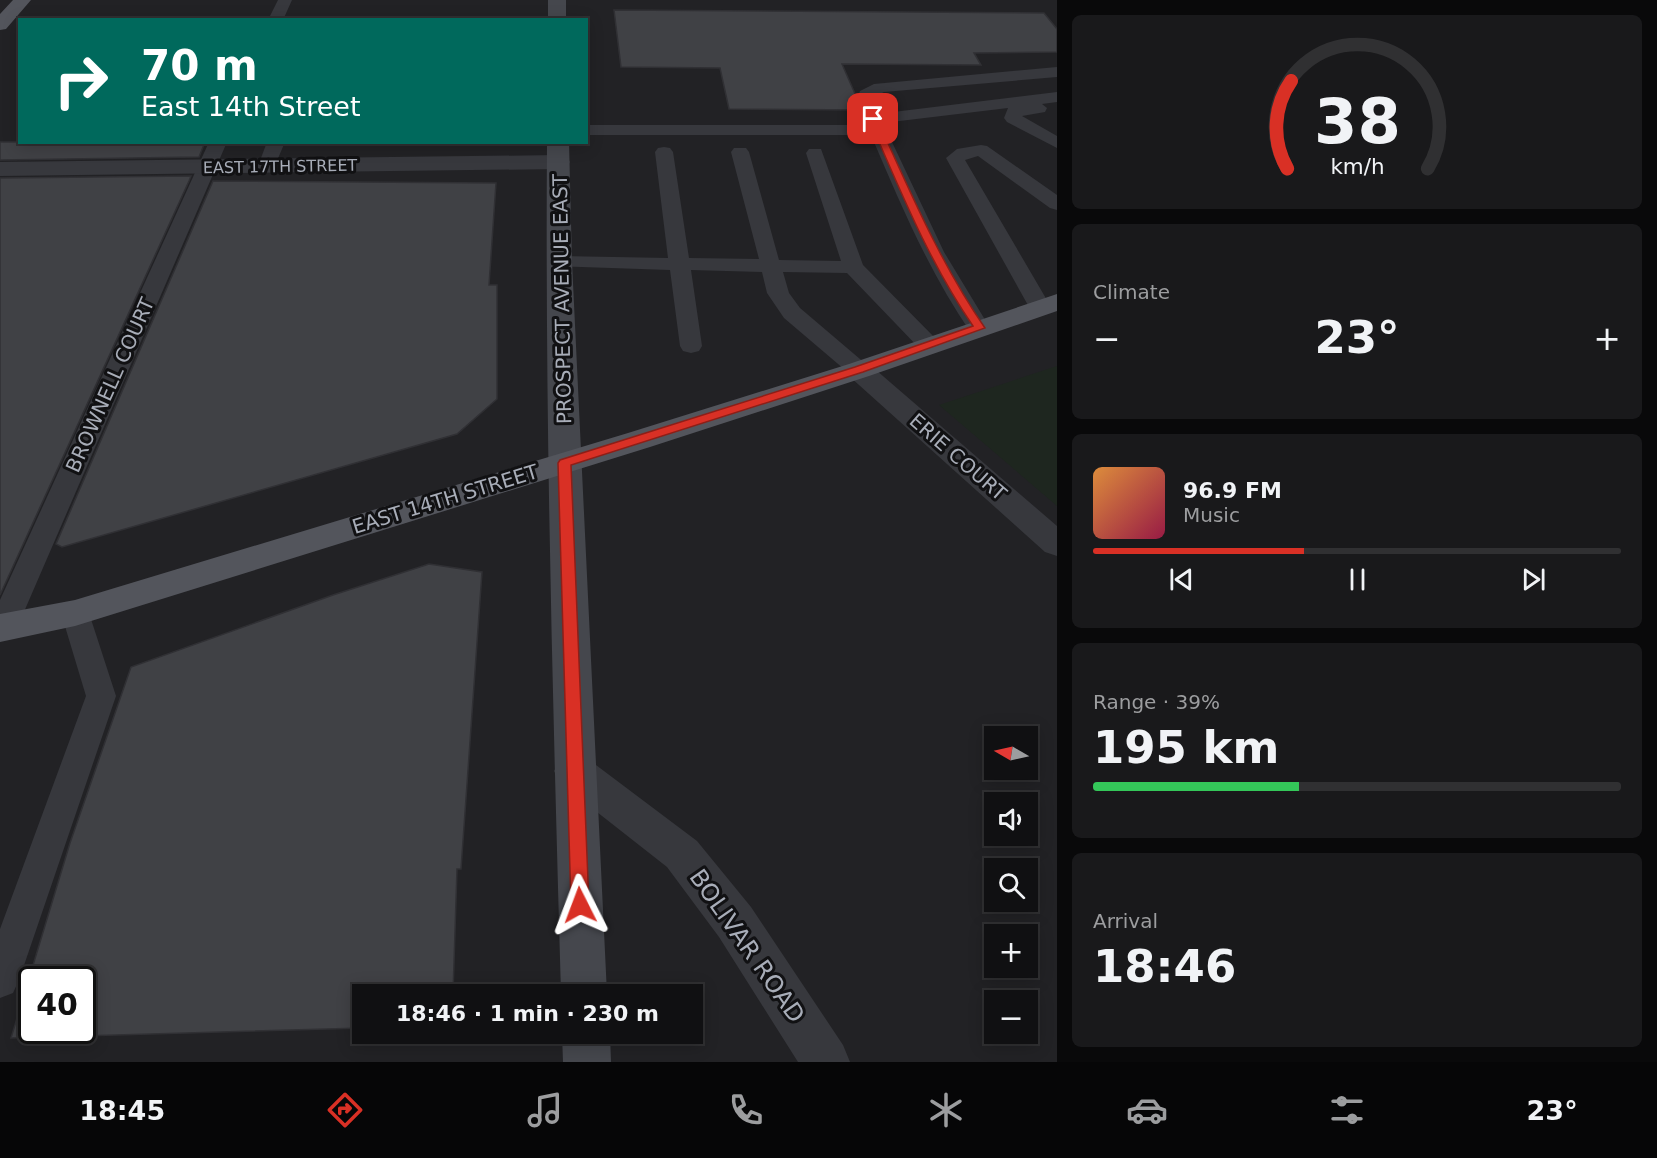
<!DOCTYPE html>
<html lang="en">
<head>
<meta charset="utf-8">
<style>
	:root { --surface:#101012; --page:#19191b; --text:#f1f3f6; --muted:#9c9d9f; --line:#303032; --accent:#d93025 }
	body { margin:0; font-family:"DejaVu Sans",sans-serif; background:var(--page); color:var(--text); height:100vh; display:flex; flex-direction:column; font-size:22px; white-space:nowrap }
	* { box-sizing:border-box; margin:0 }
	p { font-size:20px; color:var(--muted) }
	.icon { flex:none; width:33px; height:33px; fill:none; stroke:currentColor; stroke-width:2; stroke-linecap:round; stroke-linejoin:round }
	.map { position:relative; flex:1; overflow:hidden }
	.details { display:flex; flex-direction:column; gap:15px; padding:15px; background:#09090a; width:600px }
	.details>* { flex:none }
	.top-card { position:absolute; left:18px; top:18px; width:570px; height:126px; border-radius:0px; box-shadow:0 3px 15px #0003,0 0 0 2px var(--line); background:#00695c; color:#fff; overflow:hidden }
	.needle { width:39px; rotate:279deg }
	.tools { position:absolute; left:984px; top:726px; display:grid; gap:12px }
	.tools a { display:grid; place-items:center; width:54px; height:54px; border-radius:0px; background:var(--surface); box-shadow:0 3px 15px #0003,0 0 0 2px var(--line); font-size:30px }
	.speed { position:absolute; left:18px; top:966px; display:flex; gap:12px; font-size:30px; font-weight:700; text-align:center }
	.speed>* { display:grid; place-content:center; width:78px; height:78px; border-radius:50%; background:var(--surface); box-shadow:0 3px 15px #0003,0 0 0 2px var(--line); line-height:1 }
	.speed .limit { border:3px solid #111; border-radius:9px; background:#fff; color:#111 }
	.pin { position:absolute; display:grid; place-items:center; width:51px; height:51px; color:#fff; margin:-26px; border-radius:12px; box-shadow:0 3px 9px #0006 }
	.me { position:absolute; width:66px; margin:-33px; rotate:357deg; stroke-linejoin:round; filter:drop-shadow(0 0 4px #0008) }
	.turn { display:flex; align-items:center; gap:21px; height:126px; padding:0 24px; font-size:27px }
	.turn .icon { width:78px; height:78px; stroke-width:2.5 }
	.turn b { display:block; font-size:42px; line-height:51px }
	.big { font-size:45px; font-weight:600; line-height:1.1 }
	.details .widget { flex:1; display:flex; flex-direction:column; justify-content:center; gap:9px; min-width:0; padding:0 21px; border-radius:9px; background:var(--page) }
	.details .dial { align-items:center; gap:0 }
	.dial svg { height:156px; overflow:visible; fill:none; stroke:var(--line); stroke-width:7; stroke-linecap:round; text-anchor:middle }
	.dial text { fill:var(--text); stroke:none }
	.song { display:flex; align-items:center; gap:18px }
	.cover { width:72px; height:72px; border-radius:9px; background:linear-gradient(135deg,hsl(30 70% 55%),hsl(340 70% 35%)) }
	.played { height:6px; border-radius:3px; background:linear-gradient(90deg,var(--accent) 40%,var(--line) 40%) }
	.keys { display:flex; justify-content:space-around; direction:ltr }
	.heat { display:flex; justify-content:space-between; align-items:center; font-size:33px; direction:ltr }
	.charge { height:9px; border-radius:4px; background:linear-gradient(90deg,#34c759 39%,var(--line) 0) }
	.trip { position:absolute; left:352px; top:984px; width:351px; height:60px; border-radius:0px; background:var(--surface); box-shadow:0 3px 15px #0003,0 0 0 2px var(--line); font-weight:600; line-height:60px; text-align:center }
	.tab-bar { display:flex; height:96px; justify-content:space-around; align-items:center; background:#060607; color:var(--muted) }
	.tab-bar .icon { width:42px; height:42px }
	.tab-bar .selected { color:var(--accent) }
	.tab-bar b { font-size:27px; color:var(--text) }
	main { display:flex; flex:1; min-height:0 }
	.map>svg:first-child { display:block }
</style>
</head>
<body>
<main>
<div class="map">
<svg width="1057" height="1062" viewBox="0 0 1057 1062">
	<rect width="100%" height="100%" fill="#161618"/>
	<path fill="#222225" fill-rule="evenodd" d="M0,0H1057V1062H0ZM20,20H586V142H20ZM994,736H1028V770H994ZM994,802H1028V836H994ZM994,868H1028V902H994ZM994,934H1028V968H994ZM32,980H82V1030H32ZM363,994H693V1034H363ZM994,1000H1028V1034H994Z"/>
	<path fill="#1e261f" d="M1057,366V506L939,405Z"/>
	<path fill="#404145" stroke="#303034" stroke-width="1.5" fill-rule="evenodd" d="M614,10L1044,13L1057,29V52L974,53L981,65L842,64L856,96L855,100L862,110L729,109L720,68L621,67Z
		M0,142H205L199,157L0,160Z
		M191,176L189,181L0,595V178Z
		M213,181L496,183L489,285H497V399L457,434L62,547L56,544Z
		M429,564L482,572L461,869H457L453,994H363V1028L11,1038L70,843L131,667L333,595ZM32,980H82V1030H32Z"/>
	<g fill="none" stroke-linecap="round" stroke-linejoin="round">
		<path fill="#37383d" fill-rule="evenodd" d="M278,0H292L283,20H268Z
			M1057,67V77L884,92L874,97L885,113L1057,92V102L1042,104L1047,108L1045,112L1022,116L1057,136V148L1007,122L1004,118L1008,108L883,123L944,252L990,328L987,333L979,335L971,333C929,272 900,203 871,135H586V125H867L864,119L869,115L857,99L860,91L874,84Z
			M209,142H227L17,628L12,636L0,638V600Z
			M267,142H285L273,170H261L258,166Z
			M981,145L987,146L1057,195V210L1050,208L978,156L965,160L1051,307L1048,312L1040,313L1032,312L1029,307L946,158L957,149Z
			M664,147L670,148L673,152L689,258L759,259L731,152L734,148H746L749,152L779,260L841,261L806,153L809,149H821L863,265L937,340L940,345L937,350L929,352L921,350L847,273L783,272L789,293L800,308L867,365L871,370L867,375L859,377L851,375L784,318L767,293L762,272L691,270L702,346L699,351L691,353L683,351L680,346L670,270L552,266L549,262L552,258L559,256L668,258L655,152L658,148Z
			M75,602L85,605L89,613L116,696L19,980L13,993L0,998V929L86,696L61,613L65,605Z"/>
		<path fill="#37383d" fill-rule="evenodd" d="M559,155L567,157L570,162L567,167L559,169L0,176V162Z
			M859,362L869,364L1057,526V556L1045,552L849,376L845,370L849,364Z
			M574,754L588,759L697,841L751,907L843,1045L850,1062H798L719,937L667,867L560,783L554,771L560,759Z"/>
		<path fill="#45474d" fill-rule="evenodd" d="M548,0H566V20H548Z
			M547,142H569L572,262L607,994H561C553,710 545,426 547,142Z
			M562,1034H610L611,1062H563Z"/>
		<path fill="#53555c" fill-rule="evenodd" d="M13,0H31L6,29L0,30V14Z
			M1057,294V311L869,376L650,447L75,626L0,642V614L75,600L628,433L849,364Z"/>
	</g>
	<path fill="#d93025" stroke="#8d1f18" stroke-width="1.5" d="M873,116L877,119C910,191 940,263 985,328L863,372L571,465L589,905L587,911L580,914L574,911L571,905L558,463L560,460L855,367L973,326C929,262 900,190 869,119Z"/>
	<g text-anchor="middle" stroke-width="6" stroke-linejoin="round" paint-order="stroke">
		<g font-size="16" fill="#a8adb8" stroke="#111113">
			<text transform="translate(280 166) rotate(-1)" y="6">EAST 17TH STREET</text>
		</g>
		<g font-size="20" fill="#a8adb8" stroke="#111113">
			<text transform="translate(562 299) rotate(-91)" y="7">PROSPECT AVENUE EAST</text>
			<text transform="translate(110 385) rotate(-66)" y="7">BROWNELL COURT</text>
			<text transform="translate(958 457) rotate(41)" y="7">ERIE COURT</text>
			<text transform="translate(445 499) rotate(-17)" y="7">EAST 14TH STREET</text>
		</g>
		<g font-size="24" fill="#a8adb8" stroke="#111113">
			<text transform="translate(747 946) rotate(55)" y="8">BOLIVAR ROAD</text>
		</g>
	</g>
</svg>
<div class="tools">
<a><svg class="needle" viewBox="-14 -14 28 28"><path d="M0-13l5 13h-10z" fill="#e53935"/><path d="M0 13l5-13h-10z" fill="#9c9d9f"/></svg></a>
<a><svg class="icon" aria-label="sound" viewBox="0 0 24 24"><path d="M4 9h4l5-4v14l-5-4H4zM17 9q2 3 0 6"/></svg></a>
<a><svg class="icon" aria-label="search" viewBox="0 0 24 24"><circle cx="10" cy="10" r="6"/><path d="M15 15l6 6"/></svg></a>
<a>+</a>
<a>−</a>
</div>
<div class="speed"><div class="limit">40</div></div>
<div class="pin" style="left:873px;top:119px;background:#d93025"><svg class="icon" aria-label="arrive" viewBox="0 0 24 24"><path d="M6 21V4h12l-3 4 3 4H6"/></svg></div>
<svg class="me" style="left:580px;top:905px" viewBox="-20 -20 40 40"><path d="M0-17L14 15 0 8-14 15z" fill="#d93025" stroke="#fff" stroke-width="4"/></svg>
<div class="trip">18:46 · 1 min · 230 m</div>
<div class="top-card">
<div class="turn"><svg class="icon" aria-label="right" viewBox="0 0 24 24"><path d="M7 20v-9h11M14 6l5 5-5 5"/></svg><div><b>70 m</b>East 14th Street</div></div>
</div>
</div>
<section class="details">
<div class="widget dial"><svg viewBox="0 0 100 80">
<path d="M14 69A42 42 0 1 1 86 69"/>
<path d="M14 69A42 42 0 0 1 16 24" stroke="#d93025"/>
<text x="50" y="56" font-size="32" font-weight="700">38</text>
<text x="50" y="72" font-size="11">km/h</text>
</svg></div>
<div class="widget"><p>Climate</p>
<div class="heat"><a>−</a><b class="big">23°</b><a>+</a></div>
</div>
<div class="widget">
<div class="song"><i class="cover"></i><div><b>96.9 FM</b><p>Music</p></div></div>
<div class="played"></div>
<div class="keys"><svg class="icon" aria-label="previous" viewBox="0 0 24 24"><path d="M18 5L8 12l10 7zM5 5v14"/></svg><svg class="icon" aria-label="pause" viewBox="0 0 24 24"><path d="M8 5v14M16 5v14"/></svg><svg class="icon" aria-label="next" viewBox="0 0 24 24"><path d="M6 5l10 7-10 7zM19 5v14"/></svg></div>
</div>
<div class="widget"><p>Range · 39%</p><b class="big">195 km</b><div class="charge"></div></div>
<div class="widget"><p>Arrival</p><b class="big">18:46</b></div>
</section>
</main>
<nav class="tab-bar">
<b>18:45</b>
<svg class="icon selected" aria-label="directions" viewBox="0 0 24 24"><path d="M12 3l9 9-9 9-9-9zM9 14v-3h6M13 9l2 2-2 2"/></svg>
<svg class="icon" aria-label="music" viewBox="0 0 24 24"><path d="M9 18V5l10-2v13"/><circle cx="6" cy="18" r="3"/><circle cx="16" cy="16" r="3"/></svg>
<svg class="icon" aria-label="phone" viewBox="0 0 24 24"><path d="M5 4h4l2 5-3 2q2 4 5 5l2-3 5 2v4C11 20 4 13 5 4z"/></svg>
<svg class="icon" aria-label="climate" viewBox="0 0 24 24"><path d="M12 3v18M4 7l16 10M4 17L20 7"/></svg>
<svg class="icon" aria-label="car" viewBox="0 0 24 24"><path d="M5 17H2v-5l4-1 3-4h7l3 4 3 1v5h-3M9 17h6M6 11h13"/><circle cx="7" cy="17" r="2"/><circle cx="17" cy="17" r="2"/></svg>
<svg class="icon" aria-label="filters" viewBox="0 0 24 24"><path d="M4 7h16M4 17h16"/><circle cx="9" cy="7" r="2"/><circle cx="15" cy="17" r="2"/></svg>
<b>23°</b>
</nav>
</body>
</html>
